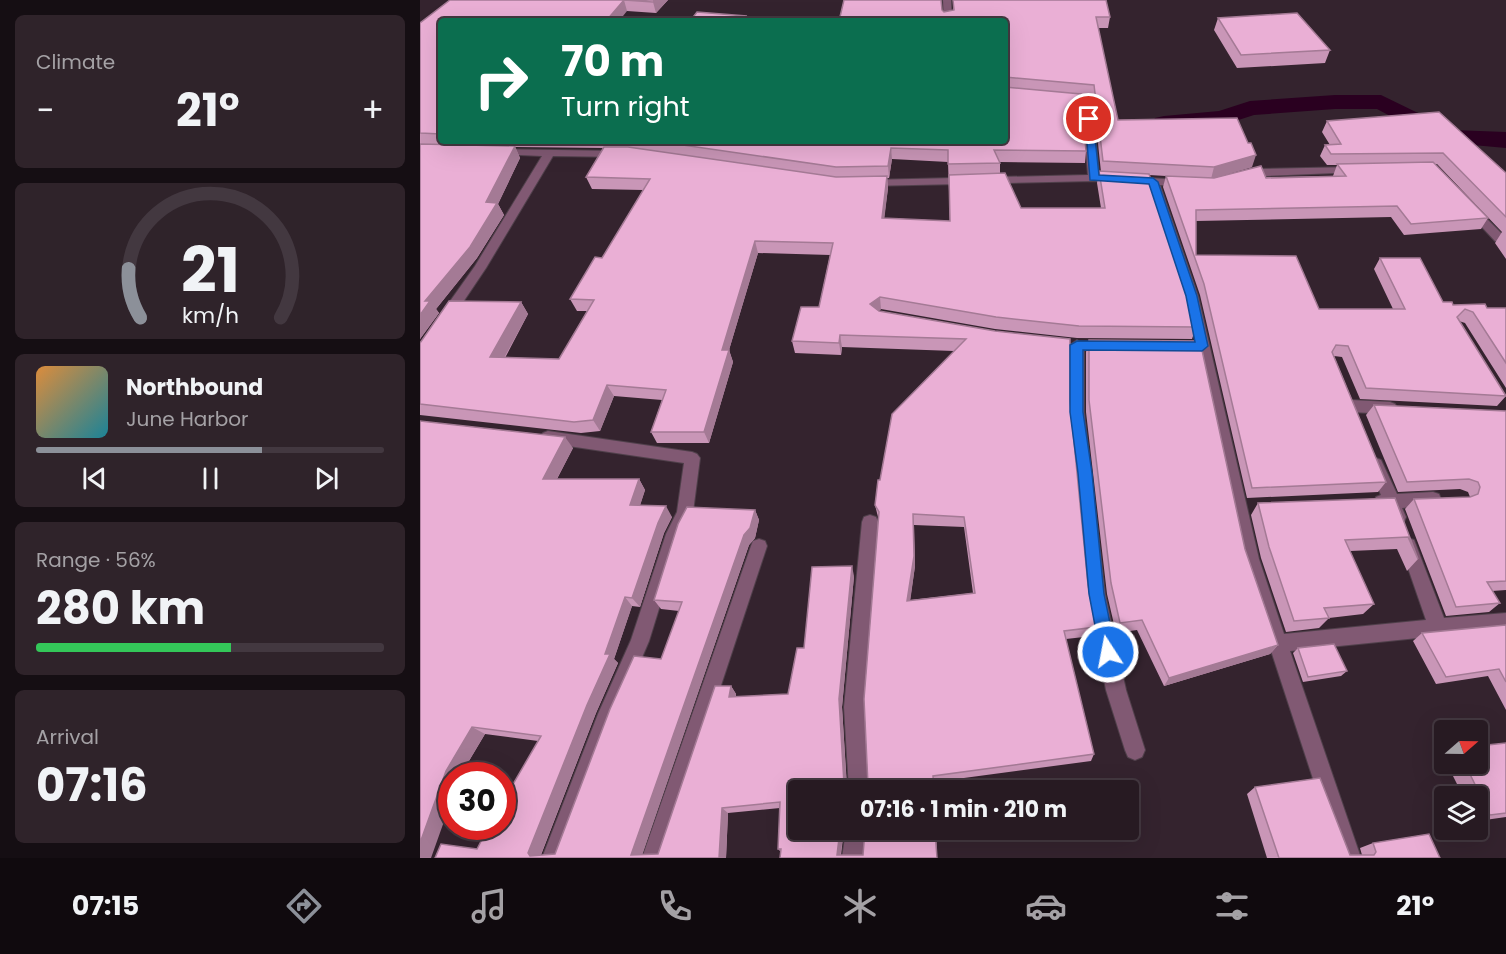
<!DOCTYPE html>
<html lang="en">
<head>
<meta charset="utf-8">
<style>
	:root { --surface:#271a22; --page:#2f232a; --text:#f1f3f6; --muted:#a4a1a5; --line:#433840; --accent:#8c9099 }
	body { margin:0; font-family:Poppins,sans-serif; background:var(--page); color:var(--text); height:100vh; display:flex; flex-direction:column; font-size:22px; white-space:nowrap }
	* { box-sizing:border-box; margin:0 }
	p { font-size:20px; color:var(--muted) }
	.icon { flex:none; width:33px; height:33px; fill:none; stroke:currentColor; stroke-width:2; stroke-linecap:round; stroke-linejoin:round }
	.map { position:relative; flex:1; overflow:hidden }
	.panel { display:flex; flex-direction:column; gap:15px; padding:15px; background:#150e13; width:420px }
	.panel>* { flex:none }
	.guide { position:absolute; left:18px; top:18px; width:570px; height:126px; border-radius:6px; box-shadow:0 6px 24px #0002,0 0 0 2px var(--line); background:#0b6e4f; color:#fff; overflow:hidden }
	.needle { width:39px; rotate:70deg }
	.tools { position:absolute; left:1014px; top:720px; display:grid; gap:12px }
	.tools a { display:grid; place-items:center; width:54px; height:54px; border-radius:6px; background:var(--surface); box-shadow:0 6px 24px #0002,0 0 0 2px var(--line); font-size:30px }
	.speed { position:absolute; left:18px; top:762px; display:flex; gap:12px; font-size:30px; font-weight:700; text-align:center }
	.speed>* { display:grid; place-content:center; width:78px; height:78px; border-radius:50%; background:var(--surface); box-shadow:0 6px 24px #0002,0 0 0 2px var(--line); line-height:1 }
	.speed .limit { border:9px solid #d22; background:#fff; color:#111 }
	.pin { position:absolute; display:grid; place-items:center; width:51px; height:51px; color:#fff; margin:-26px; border:3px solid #fff; border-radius:50%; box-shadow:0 2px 6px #0007 }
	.me { position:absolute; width:66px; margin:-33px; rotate:349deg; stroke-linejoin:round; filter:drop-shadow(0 0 4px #0008) }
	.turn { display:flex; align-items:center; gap:21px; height:126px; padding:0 24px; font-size:27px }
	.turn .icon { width:78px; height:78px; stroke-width:2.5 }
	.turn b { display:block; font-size:42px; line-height:51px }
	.big { font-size:45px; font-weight:700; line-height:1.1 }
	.panel .widget { flex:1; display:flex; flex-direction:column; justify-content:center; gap:9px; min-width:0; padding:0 21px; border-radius:9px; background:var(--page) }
	.panel .dial { align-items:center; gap:0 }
	.dial svg { height:156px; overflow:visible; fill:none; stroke:var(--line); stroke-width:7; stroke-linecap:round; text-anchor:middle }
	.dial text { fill:var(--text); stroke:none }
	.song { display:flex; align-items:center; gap:18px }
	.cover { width:72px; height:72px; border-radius:9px; background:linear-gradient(135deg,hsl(30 70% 55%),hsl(190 70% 35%)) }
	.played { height:6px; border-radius:3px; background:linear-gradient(90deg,var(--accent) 65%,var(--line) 65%) }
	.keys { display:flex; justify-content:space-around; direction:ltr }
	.heat { display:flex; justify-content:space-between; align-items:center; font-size:33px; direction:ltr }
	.charge { height:9px; border-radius:4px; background:linear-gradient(90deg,#34c759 56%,var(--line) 0) }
	.trip { position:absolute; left:368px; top:780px; width:351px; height:60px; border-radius:6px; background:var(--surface); box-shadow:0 6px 24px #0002,0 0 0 2px var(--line); font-weight:700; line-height:60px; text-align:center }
	.tab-bar { display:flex; height:96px; justify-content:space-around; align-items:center; background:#100a0e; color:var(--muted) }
	.tab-bar .icon { width:42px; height:42px }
	.tab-bar .selected { color:var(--accent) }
	.tab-bar b { font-size:27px; color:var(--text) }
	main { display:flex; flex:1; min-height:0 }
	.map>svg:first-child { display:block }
</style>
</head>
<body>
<main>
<section class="panel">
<div class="widget"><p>Climate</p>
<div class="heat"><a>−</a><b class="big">21°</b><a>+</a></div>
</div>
<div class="widget dial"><svg viewBox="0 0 100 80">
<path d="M14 69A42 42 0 1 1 86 69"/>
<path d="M14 69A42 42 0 0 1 8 44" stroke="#8c9099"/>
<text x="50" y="56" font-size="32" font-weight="700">21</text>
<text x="50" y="72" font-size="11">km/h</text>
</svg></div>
<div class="widget">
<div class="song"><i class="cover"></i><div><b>Northbound</b><p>June Harbor</p></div></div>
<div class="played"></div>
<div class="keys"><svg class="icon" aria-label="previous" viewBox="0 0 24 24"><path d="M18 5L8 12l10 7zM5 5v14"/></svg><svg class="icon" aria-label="pause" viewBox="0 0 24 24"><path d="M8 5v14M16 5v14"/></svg><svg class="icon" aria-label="next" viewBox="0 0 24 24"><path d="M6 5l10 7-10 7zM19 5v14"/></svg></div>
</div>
<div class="widget"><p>Range · 56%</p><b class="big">280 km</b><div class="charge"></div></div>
<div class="widget"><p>Arrival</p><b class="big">07:16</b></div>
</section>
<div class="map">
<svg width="1086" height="858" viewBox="0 0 1086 858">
	<rect width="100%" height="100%" fill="#34232e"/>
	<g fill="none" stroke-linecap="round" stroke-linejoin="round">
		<path fill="#2a0020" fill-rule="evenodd" d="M915,95H961L1033,130L1086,132V148L1019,142L957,109H915L834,115L803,125L744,130L735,128L732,123L735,118L744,116L799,111L830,101Z"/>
		<defs>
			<path id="minor" d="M523,0H531L532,21H524Z
				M642,95L667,97L672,100L679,175L763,180L769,183L763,186L740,185L778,296L839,559L864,634L1006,620L980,545L982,540L988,538L994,540L996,545L1024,618L1086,613V629L870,651L941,858H919L821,559L766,296L728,184L674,181L448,186L442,183L448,180L668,175L662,103L639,100V96Z
				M78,149L201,151L206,154L201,157L133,156L66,268L31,320H21L19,317L21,314L55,266L122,156L74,154V150Z
				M935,167L941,170L939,172L824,177L818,174L833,169Z
				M1050,204L1054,206L1083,235V241H1075L1046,210L1044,208Z
				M657,340L664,345V412L685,594L706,690L725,750L722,757L715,760L708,757L705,750L686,690L667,594L650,412V345Z
				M931,400L970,402L975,404L977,408L975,412L970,414L931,412L926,410L924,406L926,402Z
				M128,431L272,452L277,454L280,458L273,512L262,534L229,641L197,716L144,858H122L178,714L211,640L246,534L257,512L264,463L128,443L123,441L120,437L123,433Z
				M956,458L961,460L977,494L1013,492L1019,494L1021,499L1019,504L982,508L986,517L984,522L978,524L972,522L966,509L956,507L954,502L956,497L961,495L948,464L951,460Z
				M450,515L456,517L458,522L444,707L449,790H429L424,707L442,522L444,517Z
				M339,539L345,541L347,546L244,858H222L331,546L333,541Z
				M426,830H447L444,858H422Z"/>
		</defs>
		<use href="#minor" stroke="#50404b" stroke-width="2"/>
		<use href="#minor" fill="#815973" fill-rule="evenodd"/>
	</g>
	<path fill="#c996b7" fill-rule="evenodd" d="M30,0H248L236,13L207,11L21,21V141H585L419,21L522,10L524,12L533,10V0H686L690,17L688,28H678L698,120L832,167L793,178L913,176L917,165H907L900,156L905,145H910L902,132L907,121L1019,112L1086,173V259L1075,243L1082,232L1017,164H1015L1068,218L1061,229L984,235L971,217L776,221V255L899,309H973L954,269L960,258L1023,302L1033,305L1067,308H1086V388L1045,323L1039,321L1086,396L1077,406L940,399L922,357L914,356L966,482L958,492L827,498L780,295L743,187L746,176L729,175L776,327L772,339L657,338L575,329L461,309L459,311L575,331L650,401L668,585L676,627L673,636L646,639L674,754L671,761L514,782V790H378L424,830L421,855H443L516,830L517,858H360L361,852L358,849L360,808L308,813L306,858H15L57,849L118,741L65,734L40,776L0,421L153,448L137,479H219L225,490L220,505L252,517L244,533L220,607L212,606L194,659L198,663L176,713L121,855L135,854L241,659L259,611L241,609L234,600L335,510L339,520L335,538L329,545L222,855L238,854L311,686L316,694V697L368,694L384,648L434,576L422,707L427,786L448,785L458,517L455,505L460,480L534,351L422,347L421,355L375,353L372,341L399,307L410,255L338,253L309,350L313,362L289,443H237L231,432L242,400L194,396L180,431L161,433L0,415V343L101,302L108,314L85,358L139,359L167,311H157L150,299L182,258L223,190L172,189L166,177L183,148L95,147L100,158L78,204L84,215L57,258L16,309L19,313L0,339V23ZM662,95L673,96L681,172L679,171L677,183L681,208H601L580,174V162L665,163L666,151ZM472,159L528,162L530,221L464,218L468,188L467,178H469ZM494,525L544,527L553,593L490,600L495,566Z
		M798,18L910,50L905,63L817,68L794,30Z
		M669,340L825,549L858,645L850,654L744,686L717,630L696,633L687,594L666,412V352Z
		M954,405L1086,411V590L1072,591L1080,603L1069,612L1026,616L985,509L994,499L1050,497L1048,492L1040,489L978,492L946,415Z
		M975,498L998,559L987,571L977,549L930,551L954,604L943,614L909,618L899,628L866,632L841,558L831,515L838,503Z
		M1086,625V710L1068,676L1016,684L993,641L1002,633Z
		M878,648L927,671L921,676L883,682L873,653Z
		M1086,743V817L1058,821V796H1043L1027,764H1058Z
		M835,787L930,855H942L940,848L953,843L1020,858H847L827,794Z"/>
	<path fill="#a47a95" d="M204,0L207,11L199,21H186Z
		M235,0H248L236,13L233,2Z
		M95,146L100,158L78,204L84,215L57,258L16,309L19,313L0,339V315L5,301L66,202Z
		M471,148L472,159L469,178L468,166Z
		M836,155L832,167L791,179L794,167Z
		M467,176L468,188L463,230L462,218Z
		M335,241L338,253L309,350L313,362L289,443L284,432L302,350Z
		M460,297L461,309L452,316L450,304Z
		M101,302L108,314L78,369L70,357Z
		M420,335L422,347L421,355L419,343Z
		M187,385L194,396L180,431L173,420Z
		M145,437L153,448L131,490L123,479Z
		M219,479L225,490L217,515L210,505Z
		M246,506L252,517L244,533L220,607L212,598L238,523Z
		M335,510L339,520L335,538L329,545L221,858L211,855L324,535Z
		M493,514L495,566L489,610L487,601Z
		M432,566L434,576L422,707L427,790L424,784L419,699Z
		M205,597L212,606L194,659L198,663L176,713L120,857L110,856L108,853L185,654Z
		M858,645L850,654L744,686L749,678Z
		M311,686L316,694L314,705L309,697Z
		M52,727L65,734L40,776H32V799L11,858H0V843L26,771Z
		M302,808L308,813L306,858H299Z
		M420,830H424L420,858L417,855Z"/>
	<path fill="#eaafd5" stroke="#a47a95" stroke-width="1.5" fill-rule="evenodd" d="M30,0H235L233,2L204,0L186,21H21V134L0,133V23Z
		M424,0H521L522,10L524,12L534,10L533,0H686L690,17H676L698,120L817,118L828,143H831L836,155L794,167L683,161L674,85L585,77V21H419Z
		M277,12L326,16L323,21H270Z
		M877,13L910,50L821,55L798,18Z
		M585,86V87L661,94L666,151L574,150L580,163L528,164V150L471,148L468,166L416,167L235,141H585Z
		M1019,112L1086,173V217L1023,153L911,154L905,145L921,144L907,121Z
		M0,144L95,146L66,202L77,203L50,247L5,301H10L0,315Z
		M184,147H208L416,177L467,176L462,218L530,221L529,175L585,173L601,208H685L679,171L729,174L767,285L776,327L659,326L576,317L460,297L450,304L459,311L575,331L650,339V401L668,585L676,627L644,631L674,754L513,776L514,790H378V830H420L417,855H443L445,830H515L517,858H360L361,849H358L360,802L302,808L299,858H15L21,844L57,849L69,826H82V803L121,736L52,727L26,771L0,843V421L145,437L123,479H219L210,505L246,506L238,523L212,598L205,597L185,654H190L167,705L108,853L110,856L135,854L190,709L214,656L241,659L262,602L234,600L258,524L267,507L335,510L330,528L324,535L211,855L238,854L295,686H311L309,697L368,694L377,648H384L392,567L432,566L419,699L424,784L426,786L448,785L444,699L459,512L455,505L458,480H460L472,414L546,339L420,335L419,343L372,341L381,307H399L413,243L335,241L302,350H309L284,432H231L246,390L187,385L173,420L154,422L0,404V343L29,301L101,302L70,357L139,359L174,300L150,299L175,257L182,258L230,179L166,177ZM493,514L544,517L555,593L487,601L494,556Z
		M1013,162L1068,218L991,224L977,206L776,210V255L876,256L899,309H985L960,258H1000L1023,302H1032L1033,305L1065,304L1067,308H1086V363L1053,312L1045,309L1037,317L1086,396L946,388L928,346L916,345L912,352L966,482L832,488L784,284L746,176L794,178L841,166L846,178L926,176L917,164Z
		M669,340L780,341L825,549L858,645L749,678L722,620L700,623L691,583L669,400Z
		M954,405L1086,411V581L1067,582L1080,603L1036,607L994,499L1050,497L1058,494L1060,487L1058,482L1049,479L987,482Z
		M975,498L998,559L988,537L925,540L954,604L904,608L909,618L874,621L849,547L838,503Z
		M1086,625V682L1079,669L1026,677L1002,633Z
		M914,644L927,671L888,677L878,648Z
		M1086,743V813L1070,815L1045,764H1058V746Z
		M900,778L930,855H954L956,852L953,843L1009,834L1020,858H859L835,787Z"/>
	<path fill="#1a73e8" stroke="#114b97" stroke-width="1.5" d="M665,117L673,119L679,175L733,178L738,182L777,296L788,346L782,351L663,350V412L672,473L684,594L696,652L694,657L688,660L682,657L680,652L669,594L658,473L650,412V345L657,341L775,342L766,296L729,184L670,180Z"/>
</svg>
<div class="tools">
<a><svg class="needle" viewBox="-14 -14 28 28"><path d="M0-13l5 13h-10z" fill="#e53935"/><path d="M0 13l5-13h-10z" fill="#a4a1a5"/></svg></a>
<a><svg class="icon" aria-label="layers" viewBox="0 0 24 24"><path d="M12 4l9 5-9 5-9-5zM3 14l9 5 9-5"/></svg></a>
</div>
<div class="speed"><div class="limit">30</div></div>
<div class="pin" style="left:669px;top:119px;background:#d93025"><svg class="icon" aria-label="arrive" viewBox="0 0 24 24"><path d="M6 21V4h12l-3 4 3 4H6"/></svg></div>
<svg class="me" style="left:688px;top:652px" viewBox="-20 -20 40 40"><circle r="17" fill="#1a73e8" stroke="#fff" stroke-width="3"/><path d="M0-11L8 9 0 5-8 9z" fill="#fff"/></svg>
<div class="trip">07:16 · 1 min · 210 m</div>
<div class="guide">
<div class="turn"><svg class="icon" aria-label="right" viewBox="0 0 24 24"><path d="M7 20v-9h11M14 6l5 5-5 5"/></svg><div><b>70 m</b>Turn right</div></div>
</div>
</div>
</main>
<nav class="tab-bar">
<b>07:15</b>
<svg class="icon selected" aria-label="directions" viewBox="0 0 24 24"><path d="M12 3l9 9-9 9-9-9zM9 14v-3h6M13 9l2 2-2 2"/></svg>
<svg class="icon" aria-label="music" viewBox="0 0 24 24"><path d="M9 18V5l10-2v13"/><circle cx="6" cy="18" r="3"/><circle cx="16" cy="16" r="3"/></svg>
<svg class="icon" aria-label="phone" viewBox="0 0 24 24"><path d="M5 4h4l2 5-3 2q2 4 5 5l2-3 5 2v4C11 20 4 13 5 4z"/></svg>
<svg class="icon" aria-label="climate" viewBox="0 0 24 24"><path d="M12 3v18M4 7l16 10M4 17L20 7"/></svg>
<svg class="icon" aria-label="car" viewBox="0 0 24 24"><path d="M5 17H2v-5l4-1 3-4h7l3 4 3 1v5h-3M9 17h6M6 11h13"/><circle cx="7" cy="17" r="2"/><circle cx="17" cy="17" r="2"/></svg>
<svg class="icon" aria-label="filters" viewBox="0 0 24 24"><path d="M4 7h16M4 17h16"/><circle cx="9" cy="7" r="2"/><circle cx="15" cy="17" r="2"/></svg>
<b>21°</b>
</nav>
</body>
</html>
